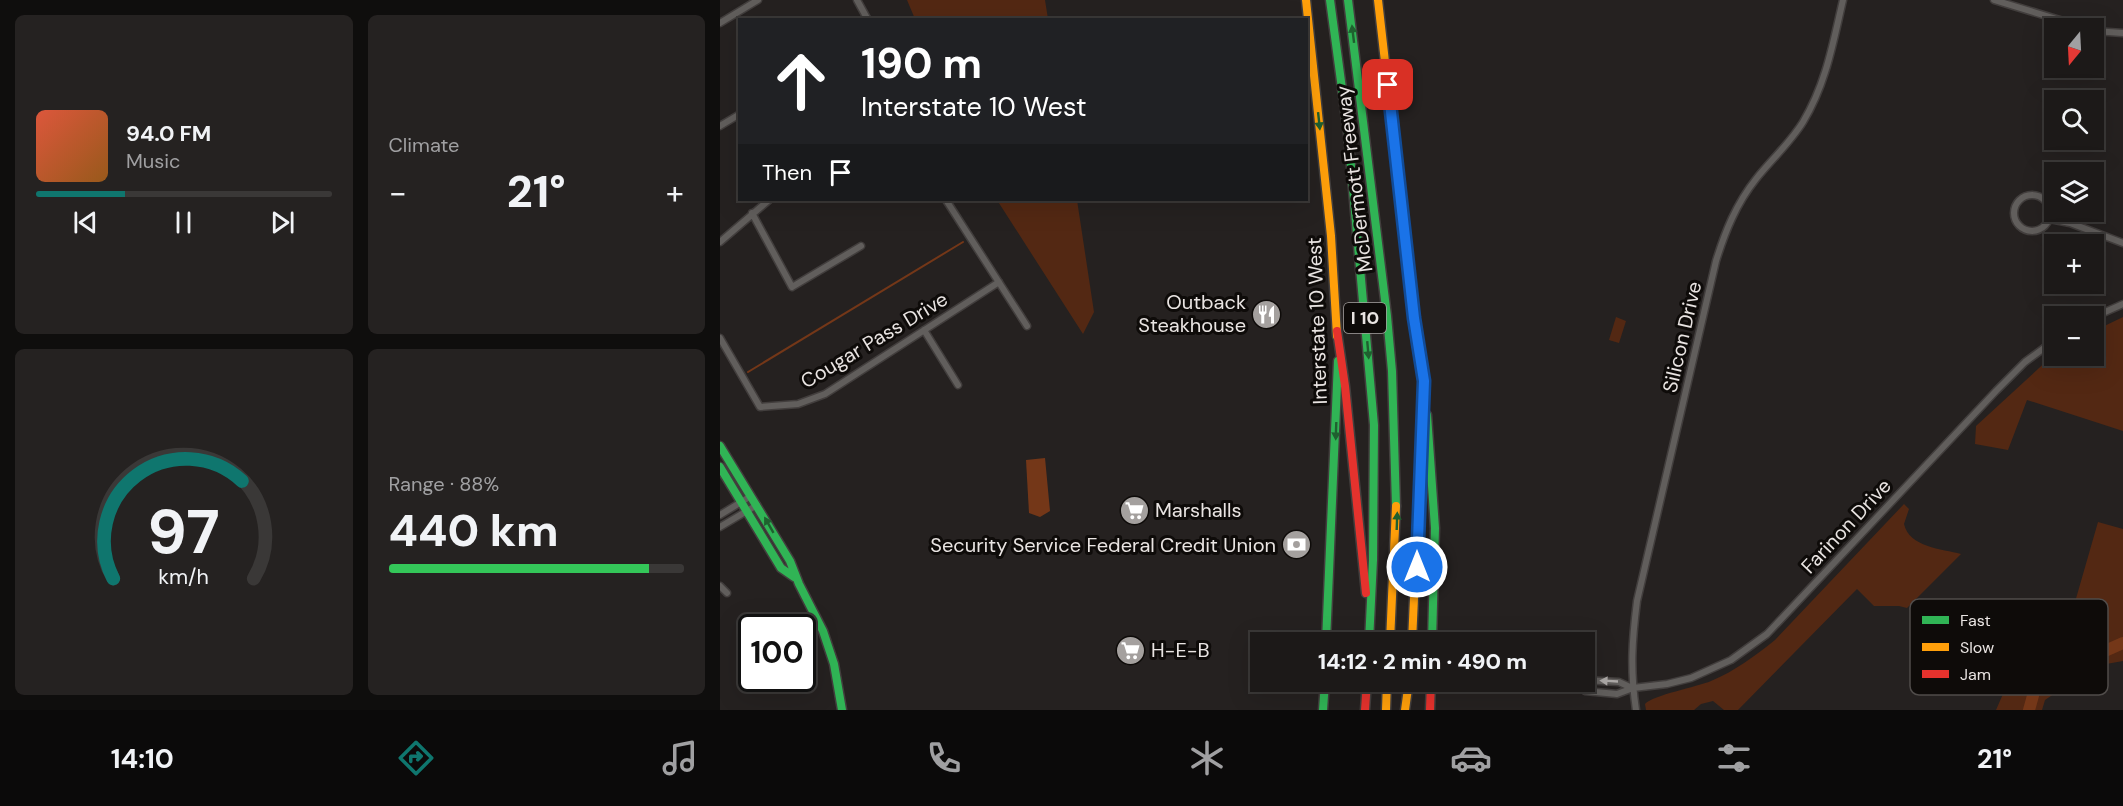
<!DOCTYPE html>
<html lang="en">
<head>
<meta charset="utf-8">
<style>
	:root { --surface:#1c1918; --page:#252221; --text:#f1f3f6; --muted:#a0a0a2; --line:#3a3837; --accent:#0f766e }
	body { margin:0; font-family:"DM Sans",sans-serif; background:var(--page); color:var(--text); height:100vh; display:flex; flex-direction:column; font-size:22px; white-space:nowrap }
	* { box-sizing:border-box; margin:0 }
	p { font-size:20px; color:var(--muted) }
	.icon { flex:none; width:33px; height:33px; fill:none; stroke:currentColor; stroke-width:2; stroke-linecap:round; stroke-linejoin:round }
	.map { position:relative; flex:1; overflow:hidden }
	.drawer { display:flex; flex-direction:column; gap:15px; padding:15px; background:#0f0e0d; width:720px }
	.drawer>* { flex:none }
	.banner { position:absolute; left:18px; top:18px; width:570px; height:183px; border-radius:0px; box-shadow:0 6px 24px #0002,0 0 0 2px var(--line); background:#202124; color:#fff; overflow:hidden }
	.needle { width:39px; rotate:198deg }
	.tools { position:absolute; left:1324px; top:18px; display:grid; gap:12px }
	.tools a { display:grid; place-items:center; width:60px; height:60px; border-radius:0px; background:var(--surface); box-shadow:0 6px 24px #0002,0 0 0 2px var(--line); font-size:30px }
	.speed { position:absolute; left:18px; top:614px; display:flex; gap:12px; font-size:30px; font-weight:700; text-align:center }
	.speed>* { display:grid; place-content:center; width:78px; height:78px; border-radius:50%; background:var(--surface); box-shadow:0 6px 24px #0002,0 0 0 2px var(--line); line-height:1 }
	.speed .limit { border:3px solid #111; border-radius:9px; background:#fff; color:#111 }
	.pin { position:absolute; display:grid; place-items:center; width:51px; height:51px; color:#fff; margin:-26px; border-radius:12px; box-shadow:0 3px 9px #0006 }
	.me { position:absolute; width:66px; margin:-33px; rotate:0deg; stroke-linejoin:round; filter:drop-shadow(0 0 4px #0008) }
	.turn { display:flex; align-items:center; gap:21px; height:126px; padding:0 24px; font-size:27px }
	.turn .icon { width:78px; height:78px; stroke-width:2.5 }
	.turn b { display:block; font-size:42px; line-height:51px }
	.then { display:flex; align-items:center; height:57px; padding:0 24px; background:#0003; gap:12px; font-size:22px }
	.big { font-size:45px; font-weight:800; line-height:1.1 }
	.drawer .tile { flex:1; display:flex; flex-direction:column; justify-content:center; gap:9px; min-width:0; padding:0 21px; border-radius:9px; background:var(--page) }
	.drawer .dial { align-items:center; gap:0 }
	.dial svg { height:156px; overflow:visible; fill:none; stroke:var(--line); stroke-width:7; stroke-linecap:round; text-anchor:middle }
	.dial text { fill:var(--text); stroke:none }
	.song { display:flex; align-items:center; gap:18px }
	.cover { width:72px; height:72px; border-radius:9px; background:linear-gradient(135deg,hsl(10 70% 55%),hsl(30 70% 35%)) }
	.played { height:6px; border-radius:3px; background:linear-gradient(90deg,var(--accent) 30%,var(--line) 30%) }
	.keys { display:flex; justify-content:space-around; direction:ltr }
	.heat { display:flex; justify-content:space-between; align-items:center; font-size:33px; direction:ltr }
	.charge { height:9px; border-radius:4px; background:linear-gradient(90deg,#34c759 88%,var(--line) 0) }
	.drawer .tiles { flex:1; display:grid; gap:15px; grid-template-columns:repeat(2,1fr) }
	.trip { position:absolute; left:530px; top:632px; width:345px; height:60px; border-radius:0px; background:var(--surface); box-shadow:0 6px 24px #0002,0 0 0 2px var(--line); font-weight:800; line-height:60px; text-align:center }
	.tabs { display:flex; height:96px; justify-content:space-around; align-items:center; background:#0b0a0a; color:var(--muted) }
	.tabs .icon { width:42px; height:42px }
	.tabs .active { color:var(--accent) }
	.tabs b { font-size:27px; color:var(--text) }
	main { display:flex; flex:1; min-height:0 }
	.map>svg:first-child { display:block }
</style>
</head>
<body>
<main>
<section class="drawer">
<div class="tiles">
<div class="tile">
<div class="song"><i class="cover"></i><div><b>94.0 FM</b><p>Music</p></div></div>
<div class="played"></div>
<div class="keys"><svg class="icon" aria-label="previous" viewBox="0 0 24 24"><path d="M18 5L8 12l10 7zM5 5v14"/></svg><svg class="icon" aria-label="pause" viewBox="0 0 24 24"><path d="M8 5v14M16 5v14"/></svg><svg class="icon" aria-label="next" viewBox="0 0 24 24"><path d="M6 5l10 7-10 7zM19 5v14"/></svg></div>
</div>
<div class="tile"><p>Climate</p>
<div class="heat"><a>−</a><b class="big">21°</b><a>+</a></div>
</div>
<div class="tile dial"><svg viewBox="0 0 100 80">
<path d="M14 69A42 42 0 1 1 86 69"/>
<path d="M14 69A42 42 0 0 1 80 19" stroke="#0f766e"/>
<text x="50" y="56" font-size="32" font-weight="700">97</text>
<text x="50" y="72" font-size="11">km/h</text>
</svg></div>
<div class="tile"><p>Range · 88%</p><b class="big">440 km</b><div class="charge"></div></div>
</div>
</section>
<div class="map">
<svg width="1403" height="710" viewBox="0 0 1403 710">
	<rect width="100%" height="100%" fill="#252120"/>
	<path fill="#532813" d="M187,0H325L328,19H195Z
		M277,200H357L374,312L363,334Z
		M896,317L906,321L899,343L889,340Z
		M1403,317V431L1307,400L1288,450L1255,444L1256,426L1331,357L1335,354V356H1374V331Z
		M1184,504L1189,509L1184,524C1189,547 1222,549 1241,554L1187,608L1179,606H1154L1137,589L1018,710H1004L993,701L981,704L974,710H926L925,704C933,695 977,687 991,681C1015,671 1035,656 1055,640Z
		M1378,522L1403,529V661L1375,666L1325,700L1322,710H1276L1293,671L1353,609Z"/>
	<path fill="#743718" d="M325,458L330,511L320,517L309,513L306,460Z"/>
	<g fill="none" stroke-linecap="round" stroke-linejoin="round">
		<path stroke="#743718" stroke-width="2" d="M28,372L243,242"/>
		<path stroke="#743718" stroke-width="12" d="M1309,710L1314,692L1329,676L1403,643"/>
		<defs>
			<path id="street" d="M137,0L148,20
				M1274,0L1366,28
				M0,23L38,0
				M1374,31L1403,33
				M0,126L20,114
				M1294 213a18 18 0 1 1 36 0a18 18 0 1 1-36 0Z
				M226,200L307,326
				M32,213L72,287L141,246
				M1330,219L1350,223L1403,243
				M0,242L49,200
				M1374,317L1403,304
				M204,330L238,385
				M0,338L40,407L78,404L105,394L279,282
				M0,515L31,496
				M0,527L37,505
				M0,586L7,593
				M712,634L736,642
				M864,680L899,682L912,688
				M845,681L859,682
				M856,683L865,691L897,694L913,688L947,684L971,678L1011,660L1047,634L1276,391L1305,362L1335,340
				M916,710C910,669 912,641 917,601L996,261C1005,232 1016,204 1036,179C1051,160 1070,143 1083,122C1106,84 1113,43 1123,0"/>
			<path id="fast" d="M610,0L628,133L654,425L653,560L649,642
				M628,0L667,316L672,371L676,506
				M707,415L715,528L712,642
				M0,446L70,561L79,584L103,631L114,664L122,710
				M0,467L61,568L74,577
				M606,642L618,361
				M603,710L605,681"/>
			<path id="slow" d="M586,0L611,236L617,336
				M658,0L694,318L704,384
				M670,642L676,506
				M692,642L704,380
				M666,710L667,681
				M685,710L689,681"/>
			<path id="jam" d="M617,331L625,386L646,593
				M645,710L647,681
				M710,710L711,681"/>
		</defs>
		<use href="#street" stroke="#423e3d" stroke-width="9"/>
		<use href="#fast" stroke="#423e3d" stroke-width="11"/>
		<use href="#slow" stroke="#423e3d" stroke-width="11"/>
		<use href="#jam" stroke="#423e3d" stroke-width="11"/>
		<use href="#street" stroke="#615e5c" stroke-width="6"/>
		<use href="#fast" stroke="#30b455" stroke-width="8"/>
		<use href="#slow" stroke="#ff9f0a" stroke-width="8"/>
		<use href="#jam" stroke="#e5322d" stroke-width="8"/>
	</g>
	<defs><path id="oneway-solid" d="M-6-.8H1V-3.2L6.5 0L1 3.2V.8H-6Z" transform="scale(1.5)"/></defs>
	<g fill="#1f602f">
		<use href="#oneway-solid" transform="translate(633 34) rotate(-97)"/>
		<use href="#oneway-solid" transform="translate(599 121) rotate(84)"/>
		<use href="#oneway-solid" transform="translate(648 350) rotate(85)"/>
		<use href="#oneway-solid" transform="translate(616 431) rotate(92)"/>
		<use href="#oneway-solid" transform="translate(677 521) rotate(-88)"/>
		<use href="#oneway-solid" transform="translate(49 525) rotate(-120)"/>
	</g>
	<use fill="#aca8a6" href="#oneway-solid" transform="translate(889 681) rotate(-177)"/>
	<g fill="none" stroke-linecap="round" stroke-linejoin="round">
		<defs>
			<path id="route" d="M668,85L694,318L704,381L697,567"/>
		</defs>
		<use href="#route" stroke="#114b97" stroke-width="15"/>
		<use href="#route" stroke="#1a73e8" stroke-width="10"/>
	</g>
	<defs>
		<symbol id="restaurant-disc" viewBox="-11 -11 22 22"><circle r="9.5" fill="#a4a09e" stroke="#0e0b09"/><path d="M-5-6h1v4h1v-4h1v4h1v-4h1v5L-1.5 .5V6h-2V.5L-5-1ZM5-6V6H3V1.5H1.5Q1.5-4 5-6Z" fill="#fff"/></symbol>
		<symbol id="supermarket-disc" viewBox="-11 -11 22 22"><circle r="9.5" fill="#a4a09e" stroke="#0e0b09"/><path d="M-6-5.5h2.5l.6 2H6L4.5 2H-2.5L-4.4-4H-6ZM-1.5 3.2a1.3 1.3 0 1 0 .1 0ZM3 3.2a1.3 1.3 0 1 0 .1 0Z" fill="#fff"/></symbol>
		<symbol id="bank-disc" viewBox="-11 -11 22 22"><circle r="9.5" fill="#a4a09e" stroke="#0e0b09"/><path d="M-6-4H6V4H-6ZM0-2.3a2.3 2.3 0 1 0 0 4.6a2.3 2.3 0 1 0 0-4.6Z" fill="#fff"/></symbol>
	</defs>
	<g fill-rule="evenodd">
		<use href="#restaurant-disc" x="530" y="298" width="33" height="33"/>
		<use href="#supermarket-disc" x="398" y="494" width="33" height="33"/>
		<use href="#bank-disc" x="560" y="528" width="33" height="33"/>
		<use href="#supermarket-disc" x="394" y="634" width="33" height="33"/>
	</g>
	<g text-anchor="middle" stroke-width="6" stroke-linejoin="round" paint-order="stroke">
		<rect fill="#0e0b09" stroke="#a7a3a1" stroke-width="1.5" x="624" y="303" width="42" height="30" rx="4.5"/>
		<g font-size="18" font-weight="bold" fill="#e9e4e2">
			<text x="645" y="324">I 10</text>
		</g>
		<g font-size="20" fill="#e9e4e2" stroke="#0e0b09">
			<text transform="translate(634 179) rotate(-97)" y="7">McDermott Freeway</text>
			<text transform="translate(597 321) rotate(-92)" y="7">Interstate 10 West</text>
			<text transform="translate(962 337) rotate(-77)" y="7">Silicon Drive</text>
			<text transform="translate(154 340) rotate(-31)" y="7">Cougar Pass Drive</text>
			<text transform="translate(1126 526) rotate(-47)" y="7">Farinon Drive</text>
		</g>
		<g font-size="20" fill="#e9e4e2" stroke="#0e0b09" text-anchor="end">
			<text x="526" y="309">Outback<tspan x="526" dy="23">Steakhouse</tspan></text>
			<text x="435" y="517" text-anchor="start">Marshalls</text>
			<text x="556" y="552">Security Service Federal Credit Union</text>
			<text x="431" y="657" text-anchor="start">H-E-B</text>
		</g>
	</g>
	<rect x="1190" y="599" width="198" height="96" rx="9" fill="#0e0b09" stroke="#504c4a" stroke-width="1.5"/>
	<rect x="1202" y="616" width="27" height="8" fill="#30b455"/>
	<rect x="1202" y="643" width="27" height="8" fill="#ff9f0a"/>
	<rect x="1202" y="670" width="27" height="8" fill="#e5322d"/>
	<g font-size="16" fill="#e9e4e2">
		<text x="1240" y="626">Fast</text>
		<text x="1240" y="653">Slow</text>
		<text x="1240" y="680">Jam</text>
	</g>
</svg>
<div class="tools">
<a><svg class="needle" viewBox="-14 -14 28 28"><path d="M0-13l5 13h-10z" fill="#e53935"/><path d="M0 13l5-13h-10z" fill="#a0a0a2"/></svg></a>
<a><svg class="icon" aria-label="search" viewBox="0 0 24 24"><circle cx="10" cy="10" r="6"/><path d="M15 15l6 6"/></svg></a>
<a><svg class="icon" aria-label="layers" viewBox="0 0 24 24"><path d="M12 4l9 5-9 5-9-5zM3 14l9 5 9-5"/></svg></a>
<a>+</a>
<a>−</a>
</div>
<div class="speed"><div class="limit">100</div></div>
<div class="pin" style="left:668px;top:85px;background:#d93025"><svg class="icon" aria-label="arrive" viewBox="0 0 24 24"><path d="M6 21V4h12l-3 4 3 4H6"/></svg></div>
<svg class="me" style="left:697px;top:567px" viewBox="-20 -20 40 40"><circle r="17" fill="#1a73e8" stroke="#fff" stroke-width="3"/><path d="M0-11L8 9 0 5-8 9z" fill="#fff"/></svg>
<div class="trip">14:12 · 2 min · 490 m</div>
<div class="banner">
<div class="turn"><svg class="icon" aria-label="ahead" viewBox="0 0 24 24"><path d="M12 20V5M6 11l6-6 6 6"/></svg><div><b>190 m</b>Interstate 10 West</div></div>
<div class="then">Then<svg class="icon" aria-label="arrive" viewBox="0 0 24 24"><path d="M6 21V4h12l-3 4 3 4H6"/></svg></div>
</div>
</div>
</main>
<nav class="tabs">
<b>14:10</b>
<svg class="icon active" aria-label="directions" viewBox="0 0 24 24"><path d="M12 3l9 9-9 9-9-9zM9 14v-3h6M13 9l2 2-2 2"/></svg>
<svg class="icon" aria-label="music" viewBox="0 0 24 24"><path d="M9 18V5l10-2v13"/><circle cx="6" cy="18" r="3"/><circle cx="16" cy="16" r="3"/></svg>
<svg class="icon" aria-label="phone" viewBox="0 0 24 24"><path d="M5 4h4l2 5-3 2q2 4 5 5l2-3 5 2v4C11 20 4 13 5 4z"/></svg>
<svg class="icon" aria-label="climate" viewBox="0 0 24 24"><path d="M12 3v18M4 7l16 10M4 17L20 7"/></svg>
<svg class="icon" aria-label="car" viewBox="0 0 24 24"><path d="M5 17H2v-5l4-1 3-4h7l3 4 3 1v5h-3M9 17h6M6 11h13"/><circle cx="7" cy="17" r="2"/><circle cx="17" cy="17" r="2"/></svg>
<svg class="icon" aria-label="filters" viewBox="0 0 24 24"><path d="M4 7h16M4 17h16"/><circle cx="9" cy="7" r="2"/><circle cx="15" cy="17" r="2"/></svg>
<b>21°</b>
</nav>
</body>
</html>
